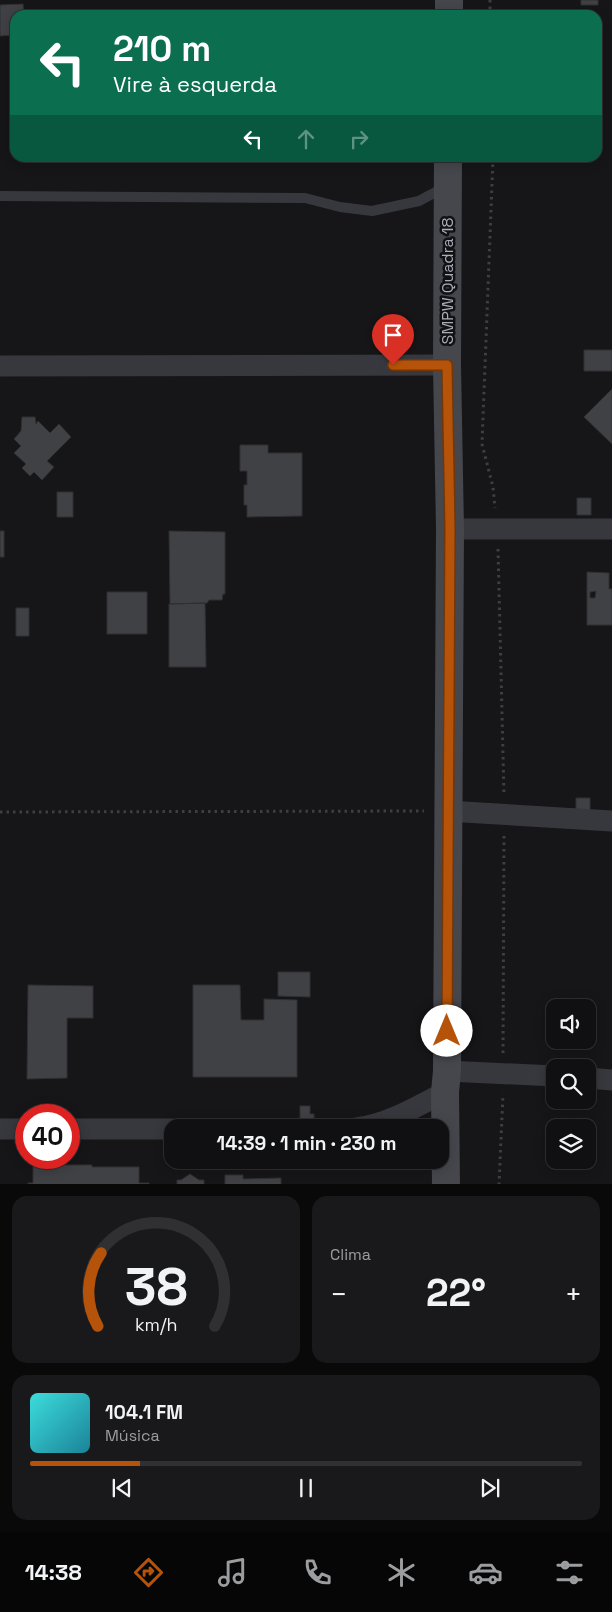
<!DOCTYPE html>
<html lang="pt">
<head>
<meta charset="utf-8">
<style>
	:root { --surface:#101012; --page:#19191b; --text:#f1f3f6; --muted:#9c9d9f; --line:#303032; --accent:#b45309 }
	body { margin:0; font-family:"Space Grotesk",sans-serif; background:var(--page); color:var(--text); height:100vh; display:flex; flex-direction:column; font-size:19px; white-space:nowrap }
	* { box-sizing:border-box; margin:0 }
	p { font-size:16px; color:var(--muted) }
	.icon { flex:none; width:28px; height:28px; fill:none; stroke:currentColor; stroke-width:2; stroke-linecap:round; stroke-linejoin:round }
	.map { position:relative; height:1184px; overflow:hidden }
	.details { display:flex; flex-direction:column; gap:12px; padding:12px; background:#09090a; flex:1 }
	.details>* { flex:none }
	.guide { position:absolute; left:10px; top:10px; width:592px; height:152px; border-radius:15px; box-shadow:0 2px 12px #0003,0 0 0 1px var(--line); background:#0b6e4f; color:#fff; overflow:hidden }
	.tools { position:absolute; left:546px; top:999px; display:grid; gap:10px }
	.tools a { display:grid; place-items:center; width:50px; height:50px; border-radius:10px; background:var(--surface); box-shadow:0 2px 12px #0003,0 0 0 1px var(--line); font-size:25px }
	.speed { position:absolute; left:15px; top:1104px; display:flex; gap:10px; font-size:25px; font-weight:700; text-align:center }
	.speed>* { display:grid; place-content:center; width:65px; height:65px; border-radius:50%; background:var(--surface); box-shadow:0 2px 12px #0003,0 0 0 1px var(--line); line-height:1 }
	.speed .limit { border:8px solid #d22; background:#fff; color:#111 }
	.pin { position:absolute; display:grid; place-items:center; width:42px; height:42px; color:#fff; margin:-51px -21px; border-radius:50% 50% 50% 0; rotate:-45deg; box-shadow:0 0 5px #0007 }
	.pin .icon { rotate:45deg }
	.me { position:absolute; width:55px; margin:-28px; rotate:0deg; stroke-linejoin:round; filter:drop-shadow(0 0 4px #0008) }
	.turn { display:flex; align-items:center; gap:18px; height:105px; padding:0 20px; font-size:22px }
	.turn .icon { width:65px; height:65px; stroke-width:2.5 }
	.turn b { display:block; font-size:35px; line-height:42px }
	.lanes { display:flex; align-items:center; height:48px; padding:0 20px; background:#0003; justify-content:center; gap:25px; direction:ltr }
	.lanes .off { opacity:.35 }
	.big { font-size:38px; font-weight:800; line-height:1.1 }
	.details .widget { flex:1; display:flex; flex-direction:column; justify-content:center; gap:8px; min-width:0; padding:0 18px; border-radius:15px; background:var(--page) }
	.details .dial { align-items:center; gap:0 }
	.dial svg { height:130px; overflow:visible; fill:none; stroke:var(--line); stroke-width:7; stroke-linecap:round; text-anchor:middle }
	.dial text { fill:var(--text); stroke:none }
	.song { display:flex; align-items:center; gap:15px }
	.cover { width:60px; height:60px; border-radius:8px; background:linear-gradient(135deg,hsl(180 70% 55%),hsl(190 70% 35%)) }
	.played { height:5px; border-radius:2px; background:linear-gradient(90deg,var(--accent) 20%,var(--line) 20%) }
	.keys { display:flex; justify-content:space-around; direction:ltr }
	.heat { display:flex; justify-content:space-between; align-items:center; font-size:28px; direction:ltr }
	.details .tiles { flex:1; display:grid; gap:12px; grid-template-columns:1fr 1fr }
	.widget:last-child { grid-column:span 2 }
	.trip { position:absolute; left:164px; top:1119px; width:285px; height:50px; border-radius:15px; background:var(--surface); box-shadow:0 2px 12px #0003,0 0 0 1px var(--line); font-weight:800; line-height:50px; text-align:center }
	.tabs { display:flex; height:80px; justify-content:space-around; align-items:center; background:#060607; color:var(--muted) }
	.tabs .icon { width:35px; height:35px }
	.tabs .active { color:var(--accent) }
	.tabs b { font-size:22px; color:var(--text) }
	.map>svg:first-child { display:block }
</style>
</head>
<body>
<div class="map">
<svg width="612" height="1185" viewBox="0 0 612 1185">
	<rect width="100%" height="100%" fill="#161618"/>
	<path fill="#404145" stroke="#303034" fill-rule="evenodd" d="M581,0H598V5H581Z
		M23,4L24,15H15V35L0,36V5Z
		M584,350H612V371H584Z
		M612,389V444L584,417Z
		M22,417H35L36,424L38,421L50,433L59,424L71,437L47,461L54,467L42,480L34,472L30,476L22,468L26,464L14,453L21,446L14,439L21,431Z
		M240,445H268V453H302V516L247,517V505H244V485H247V471H240Z
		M57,492H73V517H57Z
		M577,498H591V515H577Z
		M0,531H4V557H0Z
		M169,531L225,532V594H223L222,600H209L207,603L170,604Z
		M587,572L609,573V589H612V625H587ZM596,591L595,598H590V592Z
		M107,592H147V634H107Z
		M205,603L206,667H169V604Z
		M16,608H29V636H16Z
		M576,798H590V828H576Z
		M278,972H310V997L278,996Z
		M28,985L93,986V1018H67V1078L27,1079Z
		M193,985H240L241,1020H264V999L297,1000V1077H193Z
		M300,1106H310V1114H314V1118L311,1122H303L300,1118Z
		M33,1165H92V1167H139V1183H149V1185H28V1183H33Z
		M190,1174L199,1180H204V1185H177V1180H181Z
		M225,1175H243V1179L281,1178V1185H225Z"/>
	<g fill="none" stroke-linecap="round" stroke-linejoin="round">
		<path stroke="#3d3f44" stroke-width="3" stroke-dasharray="2.5 4" stroke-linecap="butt" d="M490,0V15
			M493,158L482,444L493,487L495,508
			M498,549L504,795
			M0,812L424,811
			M503,1053L504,834
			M499,1185L503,1094"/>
		<path stroke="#37383d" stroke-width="10" d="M0,196L305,198L340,207L372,211L419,201L445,187"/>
		<path stroke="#37383d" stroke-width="21" d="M0,366L447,365
			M450,529H612
			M447,811L612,821
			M447,1071L555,1076
			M588,1078L612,1080
			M356,1128C388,1124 416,1107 445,1092
			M0,1129H26
			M69,1129H172"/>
		<path stroke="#45474d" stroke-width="28" d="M449,15V0
			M446,1185L445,1092L447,1071L450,529L447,365L448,158"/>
	</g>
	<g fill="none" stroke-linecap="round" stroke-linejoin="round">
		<defs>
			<path id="route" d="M393,365H447L450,529L447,1031"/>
		</defs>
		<use href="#route" stroke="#753606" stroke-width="12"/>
		<use href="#route" stroke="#b45309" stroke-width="9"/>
	</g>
	<g text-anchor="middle" stroke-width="5" stroke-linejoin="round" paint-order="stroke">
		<g font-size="16" fill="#a8adb8" stroke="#111113">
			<text transform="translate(447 281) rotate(-90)" y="6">SMPW Quadra 18</text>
		</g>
	</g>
</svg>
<div class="tools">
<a><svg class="icon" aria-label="sound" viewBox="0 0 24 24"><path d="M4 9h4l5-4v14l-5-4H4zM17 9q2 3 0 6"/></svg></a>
<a><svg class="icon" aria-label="search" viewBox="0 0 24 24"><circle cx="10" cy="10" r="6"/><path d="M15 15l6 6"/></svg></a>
<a><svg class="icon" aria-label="layers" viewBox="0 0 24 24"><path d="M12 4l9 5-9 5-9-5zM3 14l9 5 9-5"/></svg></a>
</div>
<div class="speed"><div class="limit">40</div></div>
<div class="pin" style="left:393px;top:365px;background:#d93025"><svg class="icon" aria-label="arrive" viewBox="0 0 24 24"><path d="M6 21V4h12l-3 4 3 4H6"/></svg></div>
<svg class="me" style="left:447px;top:1031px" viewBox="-20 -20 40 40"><circle r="19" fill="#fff"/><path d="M0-13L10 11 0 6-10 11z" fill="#b45309"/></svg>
<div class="trip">14:39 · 1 min · 230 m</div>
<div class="guide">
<div class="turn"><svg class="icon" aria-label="left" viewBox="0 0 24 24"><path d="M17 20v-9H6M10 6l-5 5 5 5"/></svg><div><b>210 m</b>Vire à esquerda</div></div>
<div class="lanes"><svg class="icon" aria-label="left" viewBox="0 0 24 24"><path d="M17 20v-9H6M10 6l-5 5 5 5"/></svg><svg class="icon off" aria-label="ahead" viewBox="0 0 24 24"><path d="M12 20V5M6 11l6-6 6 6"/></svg><svg class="icon off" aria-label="right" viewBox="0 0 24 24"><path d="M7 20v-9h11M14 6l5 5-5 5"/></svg></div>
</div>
</div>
<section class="details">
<div class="tiles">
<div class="widget dial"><svg viewBox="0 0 100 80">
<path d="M14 69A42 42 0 1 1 86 69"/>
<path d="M14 69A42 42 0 0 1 16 24" stroke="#b45309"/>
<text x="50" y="56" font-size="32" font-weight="700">38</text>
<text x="50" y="72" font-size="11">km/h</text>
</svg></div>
<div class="widget"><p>Clima</p>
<div class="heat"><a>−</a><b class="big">22°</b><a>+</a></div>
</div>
<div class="widget">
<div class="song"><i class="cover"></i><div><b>104.1 FM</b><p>Música</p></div></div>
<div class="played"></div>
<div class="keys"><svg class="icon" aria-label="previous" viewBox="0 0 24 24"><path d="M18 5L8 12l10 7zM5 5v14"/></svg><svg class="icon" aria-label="pause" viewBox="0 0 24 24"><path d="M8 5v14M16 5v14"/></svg><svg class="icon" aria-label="next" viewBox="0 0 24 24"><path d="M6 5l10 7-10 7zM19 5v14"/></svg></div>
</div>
</div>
</section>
<nav class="tabs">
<b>14:38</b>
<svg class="icon active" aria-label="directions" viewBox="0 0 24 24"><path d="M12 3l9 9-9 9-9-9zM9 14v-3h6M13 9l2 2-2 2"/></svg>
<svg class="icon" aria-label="music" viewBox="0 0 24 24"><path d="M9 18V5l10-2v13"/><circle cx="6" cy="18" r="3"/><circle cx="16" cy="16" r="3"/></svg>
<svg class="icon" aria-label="phone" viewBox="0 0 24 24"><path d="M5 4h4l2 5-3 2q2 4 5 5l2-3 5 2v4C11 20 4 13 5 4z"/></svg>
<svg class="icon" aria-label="climate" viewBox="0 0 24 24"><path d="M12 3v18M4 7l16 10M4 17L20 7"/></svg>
<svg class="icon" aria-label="car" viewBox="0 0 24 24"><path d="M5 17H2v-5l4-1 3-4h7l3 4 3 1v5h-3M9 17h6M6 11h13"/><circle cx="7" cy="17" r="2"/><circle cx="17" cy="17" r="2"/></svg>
<svg class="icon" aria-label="filters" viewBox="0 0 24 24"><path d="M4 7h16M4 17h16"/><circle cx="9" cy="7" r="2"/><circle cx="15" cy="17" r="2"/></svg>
</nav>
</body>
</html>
